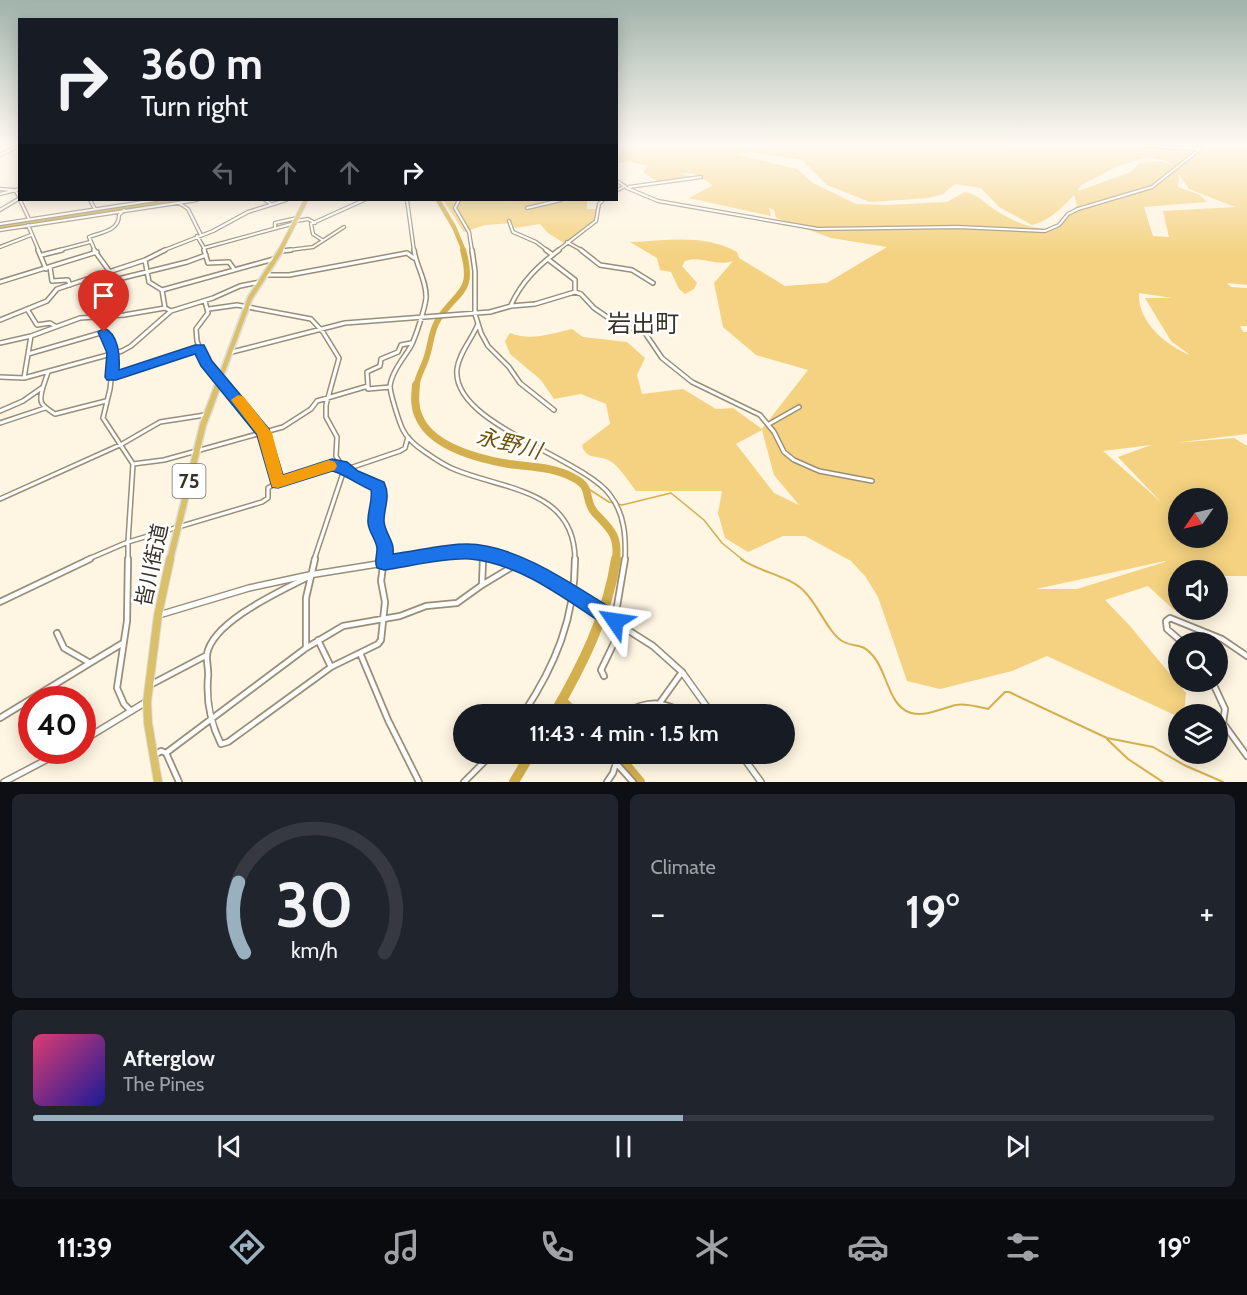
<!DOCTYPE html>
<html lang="en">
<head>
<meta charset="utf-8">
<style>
	:root { --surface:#171b24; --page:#20242c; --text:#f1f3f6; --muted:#9ea1a6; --line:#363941; --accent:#99b0bf }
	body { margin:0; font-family:Cabin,"Noto Sans JP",sans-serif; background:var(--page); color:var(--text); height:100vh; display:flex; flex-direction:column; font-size:22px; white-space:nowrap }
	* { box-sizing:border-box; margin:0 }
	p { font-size:20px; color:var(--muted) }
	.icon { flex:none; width:33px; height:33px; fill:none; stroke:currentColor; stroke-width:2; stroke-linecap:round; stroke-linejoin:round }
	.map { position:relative; height:782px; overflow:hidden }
	.drawer { display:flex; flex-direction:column; gap:12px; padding:12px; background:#0d0f14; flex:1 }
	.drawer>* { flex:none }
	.guide { position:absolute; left:18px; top:18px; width:600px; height:183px; border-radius:0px; box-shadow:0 3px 15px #0003; background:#171b24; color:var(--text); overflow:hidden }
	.needle { width:39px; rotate:236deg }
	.tools { position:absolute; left:1168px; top:488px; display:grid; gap:12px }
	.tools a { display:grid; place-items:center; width:60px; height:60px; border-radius:50%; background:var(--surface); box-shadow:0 3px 15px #0003; font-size:30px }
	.speed { position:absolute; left:18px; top:686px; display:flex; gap:12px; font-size:30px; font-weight:700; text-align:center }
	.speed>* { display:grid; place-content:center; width:78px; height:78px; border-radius:50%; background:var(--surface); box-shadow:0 3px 15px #0003; line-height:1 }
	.speed .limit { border:9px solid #d22; background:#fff; color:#111 }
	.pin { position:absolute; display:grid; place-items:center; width:51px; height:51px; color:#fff; margin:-62px -26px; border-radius:50% 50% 50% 0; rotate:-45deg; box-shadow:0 0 6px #0007 }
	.pin .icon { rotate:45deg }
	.me { position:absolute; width:66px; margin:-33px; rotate:302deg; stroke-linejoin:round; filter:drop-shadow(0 0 4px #0008) }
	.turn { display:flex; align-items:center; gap:21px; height:126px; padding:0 24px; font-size:27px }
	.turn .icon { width:78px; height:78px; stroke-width:2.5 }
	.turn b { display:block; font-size:42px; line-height:51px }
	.lanes { display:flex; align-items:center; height:57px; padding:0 24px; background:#0003; justify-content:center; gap:30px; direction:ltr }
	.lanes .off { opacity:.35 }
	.big { font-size:45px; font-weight:600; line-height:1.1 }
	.drawer .widget { flex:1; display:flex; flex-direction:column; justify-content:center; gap:9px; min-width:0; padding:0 21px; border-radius:9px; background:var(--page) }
	.drawer .dial { align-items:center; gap:0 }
	.dial svg { height:156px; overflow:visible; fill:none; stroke:var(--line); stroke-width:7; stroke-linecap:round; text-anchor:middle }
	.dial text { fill:var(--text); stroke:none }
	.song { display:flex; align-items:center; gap:18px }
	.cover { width:72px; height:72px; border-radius:9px; background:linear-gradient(135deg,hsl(340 70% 55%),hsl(240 70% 35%)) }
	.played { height:6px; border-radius:3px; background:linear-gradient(90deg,var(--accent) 55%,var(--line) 55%) }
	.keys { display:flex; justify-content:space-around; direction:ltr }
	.heat { display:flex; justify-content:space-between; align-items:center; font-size:33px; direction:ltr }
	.drawer .tiles { flex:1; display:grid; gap:12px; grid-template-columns:1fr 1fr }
	.widget:last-child { grid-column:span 2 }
	.trip { position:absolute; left:453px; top:704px; width:342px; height:60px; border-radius:30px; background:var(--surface); box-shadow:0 3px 15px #0003; font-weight:600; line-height:60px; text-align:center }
	.menu { display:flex; height:96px; justify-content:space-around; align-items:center; background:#090b0e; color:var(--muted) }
	.menu .icon { width:42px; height:42px }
	.menu .on { color:var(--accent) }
	.menu b { font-size:27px; color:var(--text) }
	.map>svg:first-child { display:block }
</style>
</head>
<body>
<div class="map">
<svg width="1247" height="782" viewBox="0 0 1247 782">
	<rect width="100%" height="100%" fill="#fef5e2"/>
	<path fill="#f4d281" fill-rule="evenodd" d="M617,145H1247V285L1227,283L1231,287L1247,288V326H1240L1243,332H1247V434L1174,443L1234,438L1247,446V576H1222L1218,591V570H1179V609H1191L1174,610L1148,586L1105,600L1130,626L1186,693L1184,714H1179V717L1047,656L1012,671L940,689L907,681L878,597L865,576L851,561L805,536H783L748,552L725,538L718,513L722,491H636C629,482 619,466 610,461C598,454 586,461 582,445L610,424L606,404L581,394L554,399L541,380L510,354L505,341L510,333C530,341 551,334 572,329L583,337L627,342L645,358L637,375L642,394L683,389L716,409L733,408L762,429L808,370L756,355L723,327L714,283L733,261C716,267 700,255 685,261L682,266L697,283L694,289L685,294L679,289L671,272L660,270L657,258L630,242C666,241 703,233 737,252L739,258L785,286L827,283L887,247L831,238L776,218L774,210L769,208L771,216L689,198L713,185L695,174L680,173L691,177L658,182L643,172L648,166L630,162L617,163V156L622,153ZM749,152L802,160L827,185L870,202L929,198L943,194L955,184L981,188L999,207L1032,225C1049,221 1063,207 1074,195L1077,205L1054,230C1030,228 1018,224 997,211C983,203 983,197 965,192L947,202L887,205L856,204L813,183L797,169L736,154ZM1149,157L1166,161L1173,165L1160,161L1139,163L1131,172L1078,191L1081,185L1118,166ZM1179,174L1189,189L1235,207L1163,211L1169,237L1153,236L1144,207L1207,202L1200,195L1178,187ZM1139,293L1172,298H1145L1171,341L1190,355C1166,346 1137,321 1139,293ZM762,430L774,475L799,505L774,493L736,444ZM1151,445L1118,457L1161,502L1103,451ZM1179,498H1218V537H1179ZM1165,562L1077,589H1036L1165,561Z
		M443,200H587V209H596C599,226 576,235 564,243L548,233L540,224L515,228L512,223L485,225L464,232Z"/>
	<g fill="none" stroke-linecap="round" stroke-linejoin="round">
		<path stroke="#d4af4e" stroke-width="1.5" d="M587,488L609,502L622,505L671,493L704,520L722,543L743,560"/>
		<path stroke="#d4af4e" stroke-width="2" d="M741,559C759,572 787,575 803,590C818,604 827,631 842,641C855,649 860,640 874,657C887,672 889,707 911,713C927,717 942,708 956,705C965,703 979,707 988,709L1005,692H1009L1107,738L1153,747L1184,765L1223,782
			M1107,739L1128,759L1163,782"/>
		<path stroke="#d4af4e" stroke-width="4.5" d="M438,200L454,227L464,251
			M0,227L174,200"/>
		<path stroke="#d4af4e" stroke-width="6" d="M416,387C418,374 424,367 427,356C431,344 431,331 438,320C458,289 475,294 463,250"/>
		<path stroke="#d4af4e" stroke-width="8" d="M416,385C415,396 414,407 419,417C432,448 480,459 509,464C530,467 553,467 572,477C595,488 582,498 595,513C610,529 619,535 616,560"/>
		<path stroke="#d4af4e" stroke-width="10" d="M562,701L576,714
			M554,714C582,666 608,614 616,559
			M616,753L640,782
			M514,782L531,753"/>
		<defs>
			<path id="minor-far2" d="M1128,145L1200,149
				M616,180L627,188L658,201L818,229L958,227L1045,231L1059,225L1068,214L1078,209L1152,187L1200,149
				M629,187L701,177
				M0,189L13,190
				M616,191L625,186
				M0,194L20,189
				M20,200L29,219
				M90,200L95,209
				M265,200L271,204
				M407,200L414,251
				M459,200L455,208L469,232L472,251
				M179,203L188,209L201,235
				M0,210L20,198L15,190
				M296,221L308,219L315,223
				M509,221L513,232L536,242L548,251
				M0,224L156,200
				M28,225L39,251
				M275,228V223L297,218
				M0,230L197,200
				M197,236L204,248L295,223
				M322,240L313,234L311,224L364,200
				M567,242L583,251
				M0,247L31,235
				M204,248L205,251
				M56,251L90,242
				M95,251L89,237C102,232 119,231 119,215L124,210
				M162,251L213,231L248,212L286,200
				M281,251L313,247L344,227
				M557,251L596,221L599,204L603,200"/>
			<path id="minor-far1" d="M38,250L46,269
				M94,250L110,272
				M204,250L208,263L229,262L234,269
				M414,250C416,266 427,281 426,298C425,308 416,336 411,346C404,358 392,371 390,386C390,393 399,422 403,430C408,440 416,446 425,452C435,459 445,466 456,470C506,490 575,490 575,560
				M472,250L475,271V314L481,333L488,346L509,367L520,383L554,410
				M546,250L553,255
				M581,250L600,265L632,270L653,283
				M281,251L291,250
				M42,255L62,250
				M145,260L149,282L162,290L274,259
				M549,260L575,280V292
				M50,267L52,281L68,280L70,285
				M267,275H289L407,253L414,258
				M0,282L97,252
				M162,290L165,308
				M205,301L208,313L196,329L197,341L206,363L264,433L278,482
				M511,305C522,281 538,266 559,250
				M27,309L37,325L50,323L55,326
				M209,309L237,305L311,319L323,332L339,358L326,405V417L337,437L336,456L344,470L378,486C384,513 369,520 386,547L384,560
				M92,316L97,298L94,285L187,262L206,255
				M0,320L47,301L57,289L145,260L165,250
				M478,324C472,339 459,353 457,369C451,424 582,457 610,495C625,514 626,538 625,560
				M0,343L31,336L80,318L124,315L165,308L171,311
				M232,352L345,323L490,312L511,306L535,304L575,292L581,294L594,308L616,323L645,333L662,358L692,382L760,415L774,432L784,452L794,460L819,471L872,481
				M28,354L104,332L114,353L110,389L103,418L133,464L164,460L283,427L311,409L317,401L368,386V389L390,387
				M0,377L24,378L122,351L131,346L171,311L213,298L240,286L260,282
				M111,377L199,348
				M24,378L31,336
				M368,386L367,372L380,366L381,359L398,352L401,345L411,343
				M43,387C38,403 41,405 55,414L106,401
				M0,411L23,401L43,387L48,372
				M0,423L45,408
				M769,424L799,407
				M133,464L128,542L262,502L268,498V488L273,485L331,465L341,466
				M344,470L400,451L405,448L408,437
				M0,499L122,444L160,422L205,415
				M86,560L128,542V560
				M314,560L344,470
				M483,560V554"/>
			<path id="minor" d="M128,559L127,621L117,688L124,704L130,710
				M308,577C281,591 213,621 207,654C206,661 209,670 208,677C206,702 210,722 221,744L228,742L331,667L378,644L381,640L385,602L381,581L384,559
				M482,585L517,564
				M0,602L90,559
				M57,633L64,648L90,663L123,643
				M318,640L331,667
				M1182,642L1167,629L1166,621L1170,618L1222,639L1247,656
				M306,648V598L315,559
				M360,653L388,720L419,782
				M604,676L601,670L615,641V618L625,559
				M1212,681L1225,709L1223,723L1247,756
				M150,685L207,655
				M659,704L682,672
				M523,714C555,666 575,618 575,559
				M622,714C632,708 648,702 660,704C680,708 685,717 708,709
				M0,718L90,663
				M166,753L179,782
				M607,753L633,782
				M156,754L161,751L166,753L306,648L343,626L400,616L426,606L457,603L482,585L483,559
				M464,782L493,753
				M607,782L613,773L619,753"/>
			<path id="tertiary-far2" d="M0,155L20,145
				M527,208L561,200"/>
			<path id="tertiary-far1" d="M400,560L468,551L510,560"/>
			<path id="tertiary" d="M506,559L533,570L653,646L682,672L712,714
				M159,615L249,588L309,575L409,559
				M82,741L146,702
				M740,753L761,782
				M4,782L65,750"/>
			<path id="primary-far3" d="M280,251L306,200"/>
			<path id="primary-far2" d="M217,387L250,298L281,250"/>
			<path id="primary-far1" d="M170,560L203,425L218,385"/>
			<path id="primary" d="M158,782L148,723L147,702L158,615L170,559"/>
		</defs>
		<use href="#minor-far2" stroke="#998f78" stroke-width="4.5"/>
		<use href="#minor-far1" stroke="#998f78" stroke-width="6"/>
		<use href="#minor" stroke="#998f78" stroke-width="8"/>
		<use href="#tertiary-far2" stroke="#998f78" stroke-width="4.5"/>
		<use href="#tertiary-far1" stroke="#998f78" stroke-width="8"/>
		<use href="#tertiary" stroke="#998f78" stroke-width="8"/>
		<use href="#primary-far3" stroke="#dfdedd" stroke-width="6"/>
		<use href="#primary-far2" stroke="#dfdedd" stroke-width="8"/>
		<use href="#primary-far1" stroke="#dfdedd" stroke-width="9"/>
		<use href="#primary" stroke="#dfdedd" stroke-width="10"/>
		<use href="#minor-far2" stroke="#fff" stroke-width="2"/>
		<use href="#minor-far1" stroke="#fff" stroke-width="3"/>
		<use href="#minor" stroke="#fff" stroke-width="4.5"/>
		<use href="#tertiary-far2" stroke="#fff" stroke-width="2"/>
		<use href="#tertiary-far1" stroke="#fff" stroke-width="4.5"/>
		<use href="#tertiary" stroke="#fff" stroke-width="5"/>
		<use href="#primary-far3" stroke="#dac068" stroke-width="4"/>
		<use href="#primary-far2" stroke="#dac068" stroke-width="4.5"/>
		<use href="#primary-far1" stroke="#dac068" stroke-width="6"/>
		<use href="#primary" stroke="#dac068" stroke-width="8"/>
	</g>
	<linearGradient id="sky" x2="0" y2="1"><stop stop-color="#a0b2aa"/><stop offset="0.57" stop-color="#fffaf2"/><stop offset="1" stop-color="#fffaf2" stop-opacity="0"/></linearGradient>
	<rect width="1247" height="254" fill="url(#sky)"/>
	<path fill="#1a73e8" stroke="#114b97" stroke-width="1.5" d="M104,328C119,334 120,357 119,370L195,345H204L212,361L269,429L283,475L332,459L347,462L358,471L384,482C391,497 384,507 384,521C385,534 395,541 393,554C417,551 443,544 467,544C518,544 579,589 622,615L624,621L622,627L615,629L608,627C566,600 522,564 470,559C449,557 406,567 384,570L377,568C374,561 377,557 377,549C377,541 369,533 368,523C367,511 373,502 371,490C361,486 340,472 332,471L278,488L272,487L257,435L201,366L195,354L116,380H107L105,377L107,353L98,332Z"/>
	<path fill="#f59e0b" d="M238,395L243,396L272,433L283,475L329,460L335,462L337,466L335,470L278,488L272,487L257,434L231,400Z"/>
	<g text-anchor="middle" stroke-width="5" stroke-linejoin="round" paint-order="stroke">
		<rect fill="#fff" stroke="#73706a" stroke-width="1.5" x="172.5" y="464" width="33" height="34" rx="4.5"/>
		<g font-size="20" font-weight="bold" fill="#37332a">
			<text x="189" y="488">75</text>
		</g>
		<g font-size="21" fill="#37332a" stroke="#fff">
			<text transform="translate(152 565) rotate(-78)" y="7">皆川街道</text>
		</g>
		<g font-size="22" font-style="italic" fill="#6c5305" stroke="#fff">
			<text transform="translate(509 443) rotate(14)" y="8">永野川</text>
		</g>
		<g font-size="24" fill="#37332a" stroke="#fff">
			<text x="643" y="332">岩出町</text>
		</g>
	</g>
</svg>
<div class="tools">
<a><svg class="needle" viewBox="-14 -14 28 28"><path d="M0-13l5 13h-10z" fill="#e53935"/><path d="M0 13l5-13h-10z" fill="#9ea1a6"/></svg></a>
<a><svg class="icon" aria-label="sound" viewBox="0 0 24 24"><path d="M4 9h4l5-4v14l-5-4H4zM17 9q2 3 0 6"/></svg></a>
<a><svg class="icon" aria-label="search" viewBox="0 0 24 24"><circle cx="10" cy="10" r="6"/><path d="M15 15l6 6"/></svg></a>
<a><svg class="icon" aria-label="layers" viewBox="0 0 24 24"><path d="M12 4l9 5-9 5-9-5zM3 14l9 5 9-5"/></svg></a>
</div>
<div class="speed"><div class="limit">40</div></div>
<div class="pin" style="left:104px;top:332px;background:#d93025"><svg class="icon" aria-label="arrive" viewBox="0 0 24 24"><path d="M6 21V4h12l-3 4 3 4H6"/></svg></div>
<svg class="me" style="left:615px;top:621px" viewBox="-20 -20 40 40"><path d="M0-17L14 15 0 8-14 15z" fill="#1a73e8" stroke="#fff" stroke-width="4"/></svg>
<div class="trip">11:43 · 4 min · 1.5 km</div>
<div class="guide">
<div class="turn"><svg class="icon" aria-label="right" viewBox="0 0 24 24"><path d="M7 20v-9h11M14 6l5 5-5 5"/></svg><div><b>360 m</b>Turn right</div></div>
<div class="lanes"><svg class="icon off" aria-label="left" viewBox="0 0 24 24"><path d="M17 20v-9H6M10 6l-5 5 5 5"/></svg><svg class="icon off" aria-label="ahead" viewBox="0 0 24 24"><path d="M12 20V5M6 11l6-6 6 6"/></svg><svg class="icon off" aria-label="ahead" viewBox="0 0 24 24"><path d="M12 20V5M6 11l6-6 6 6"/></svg><svg class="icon" aria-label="right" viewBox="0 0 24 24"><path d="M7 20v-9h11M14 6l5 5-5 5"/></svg></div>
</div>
</div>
<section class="drawer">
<div class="tiles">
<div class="widget dial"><svg viewBox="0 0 100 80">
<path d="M14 69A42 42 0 1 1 86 69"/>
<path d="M14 69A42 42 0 0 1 11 33" stroke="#99b0bf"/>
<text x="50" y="56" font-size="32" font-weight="700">30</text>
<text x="50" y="72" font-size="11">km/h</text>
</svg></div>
<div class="widget"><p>Climate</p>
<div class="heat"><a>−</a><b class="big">19°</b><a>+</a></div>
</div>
<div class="widget">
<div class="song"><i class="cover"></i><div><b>Afterglow</b><p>The Pines</p></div></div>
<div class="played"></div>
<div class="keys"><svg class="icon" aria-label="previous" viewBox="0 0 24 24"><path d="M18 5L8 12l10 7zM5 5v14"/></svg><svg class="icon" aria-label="pause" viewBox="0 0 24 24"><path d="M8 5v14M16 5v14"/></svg><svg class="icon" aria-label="next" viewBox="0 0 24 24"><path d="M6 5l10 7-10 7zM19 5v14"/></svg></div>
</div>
</div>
</section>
<nav class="menu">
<b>11:39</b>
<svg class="icon on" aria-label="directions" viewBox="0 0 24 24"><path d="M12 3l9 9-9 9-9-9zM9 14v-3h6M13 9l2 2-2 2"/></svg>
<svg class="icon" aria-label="music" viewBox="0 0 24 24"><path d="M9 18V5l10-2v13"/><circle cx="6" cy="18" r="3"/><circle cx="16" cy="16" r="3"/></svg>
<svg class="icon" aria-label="phone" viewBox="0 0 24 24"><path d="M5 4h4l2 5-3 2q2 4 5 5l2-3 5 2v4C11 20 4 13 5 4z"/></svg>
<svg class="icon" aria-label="climate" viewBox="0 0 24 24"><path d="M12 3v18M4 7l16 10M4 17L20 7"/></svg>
<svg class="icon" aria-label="car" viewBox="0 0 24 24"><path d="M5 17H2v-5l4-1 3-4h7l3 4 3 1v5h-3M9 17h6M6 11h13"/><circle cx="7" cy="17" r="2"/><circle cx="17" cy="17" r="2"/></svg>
<svg class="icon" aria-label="filters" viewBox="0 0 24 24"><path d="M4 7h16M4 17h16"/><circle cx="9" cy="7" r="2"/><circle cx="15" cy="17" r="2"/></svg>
<b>19°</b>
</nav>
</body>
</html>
